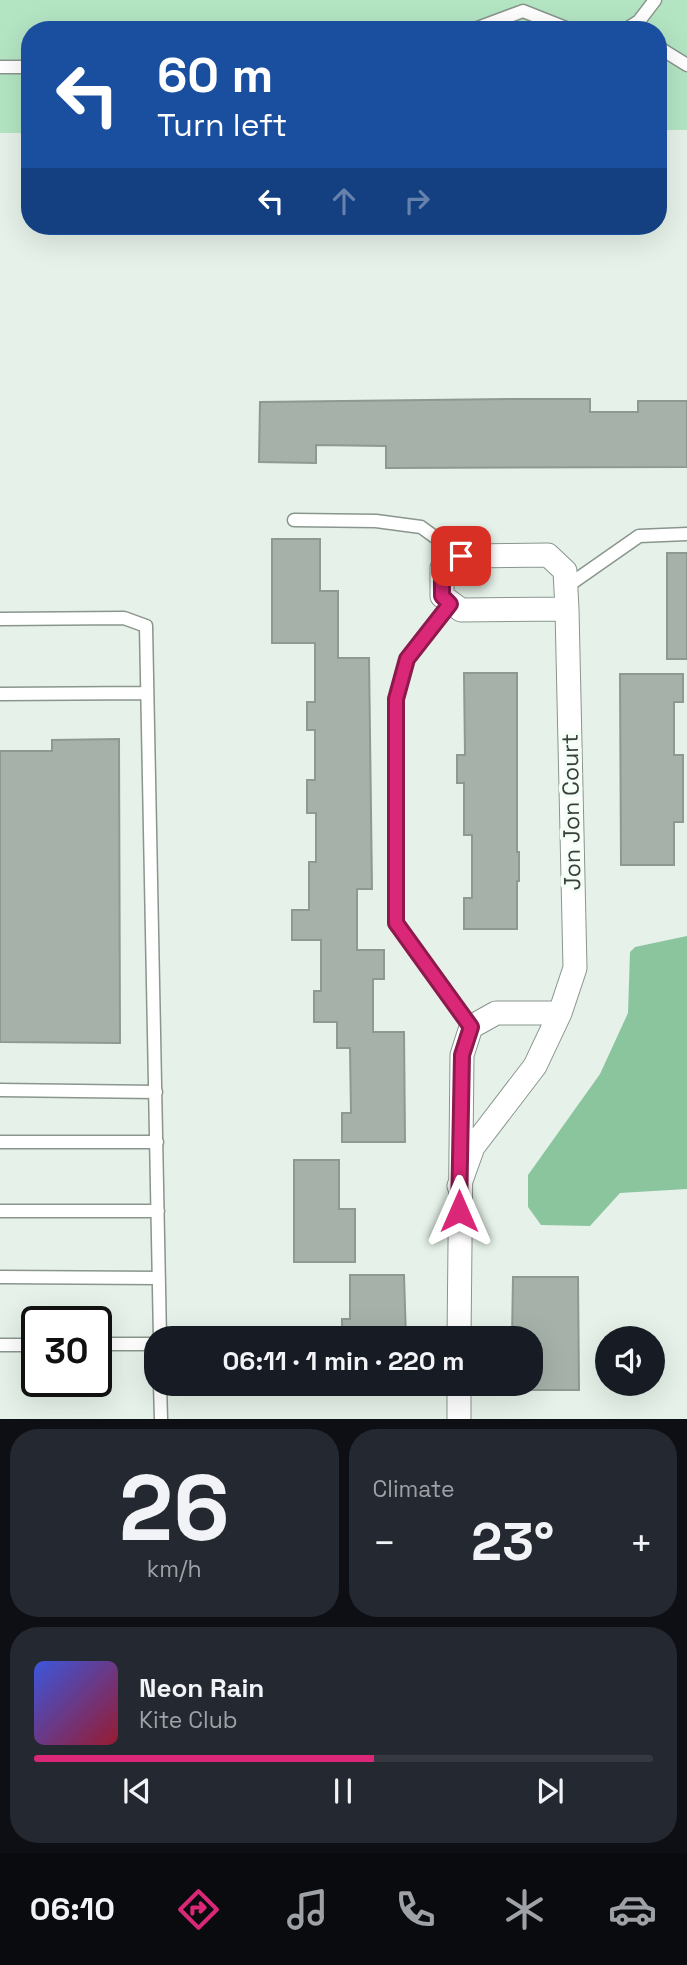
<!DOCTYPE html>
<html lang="en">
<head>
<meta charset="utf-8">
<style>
	:root { --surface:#171b24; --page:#242831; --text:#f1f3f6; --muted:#9ea1a6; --line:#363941; --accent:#db2777 }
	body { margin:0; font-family:"Space Grotesk",sans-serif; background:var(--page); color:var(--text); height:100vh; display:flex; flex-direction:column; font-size:26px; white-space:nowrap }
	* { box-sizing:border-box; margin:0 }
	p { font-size:23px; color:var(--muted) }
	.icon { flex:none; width:38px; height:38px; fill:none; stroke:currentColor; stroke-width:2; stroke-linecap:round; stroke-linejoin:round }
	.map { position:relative; height:1419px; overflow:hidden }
	.panel { display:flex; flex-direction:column; gap:10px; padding:10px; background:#0d0f14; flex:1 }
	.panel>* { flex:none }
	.banner { position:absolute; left:21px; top:21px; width:646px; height:214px; border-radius:28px; box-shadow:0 7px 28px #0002; background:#1a4fa0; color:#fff; overflow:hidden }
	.fabs { position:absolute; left:595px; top:1326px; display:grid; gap:14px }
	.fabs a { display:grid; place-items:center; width:70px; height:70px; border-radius:50%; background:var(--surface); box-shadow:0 7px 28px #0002; font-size:35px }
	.speed { position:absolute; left:21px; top:1306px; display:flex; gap:14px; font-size:35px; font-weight:700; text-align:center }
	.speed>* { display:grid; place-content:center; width:91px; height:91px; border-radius:50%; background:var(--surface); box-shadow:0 7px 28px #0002; line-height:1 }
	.speed .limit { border:4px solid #111; border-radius:10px; background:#fff; color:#111 }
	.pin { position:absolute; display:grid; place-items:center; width:60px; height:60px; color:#fff; margin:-30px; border-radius:14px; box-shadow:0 4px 10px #0006 }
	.me { position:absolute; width:77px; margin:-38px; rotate:0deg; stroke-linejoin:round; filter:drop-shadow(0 0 5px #0008) }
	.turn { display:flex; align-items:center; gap:24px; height:147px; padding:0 21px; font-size:32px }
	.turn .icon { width:91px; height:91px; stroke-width:2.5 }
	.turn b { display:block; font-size:49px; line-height:60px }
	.lanes { display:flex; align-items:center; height:66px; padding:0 21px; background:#0003; justify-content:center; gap:35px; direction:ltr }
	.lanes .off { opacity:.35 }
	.big { font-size:52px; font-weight:700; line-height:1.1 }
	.panel .tile { flex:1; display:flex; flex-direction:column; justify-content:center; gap:10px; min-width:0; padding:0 24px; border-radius:28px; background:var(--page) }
	.panel .dial { align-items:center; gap:0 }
	.dial b { font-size:91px; line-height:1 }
	.song { display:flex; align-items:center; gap:21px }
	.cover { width:84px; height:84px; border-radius:10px; background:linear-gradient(135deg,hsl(230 70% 55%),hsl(350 70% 35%)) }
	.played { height:7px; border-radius:4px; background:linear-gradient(90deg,var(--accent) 55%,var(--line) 55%) }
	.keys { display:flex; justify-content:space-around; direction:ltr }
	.heat { display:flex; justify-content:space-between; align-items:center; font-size:38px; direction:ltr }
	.panel .tiles { flex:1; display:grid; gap:10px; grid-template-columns:1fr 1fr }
	.tile:last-child { grid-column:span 2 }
	.trip { position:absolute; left:144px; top:1326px; width:399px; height:70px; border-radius:28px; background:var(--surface); box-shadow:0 7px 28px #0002; font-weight:700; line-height:70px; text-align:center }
	.tabs { display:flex; height:112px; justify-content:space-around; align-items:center; background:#090b0e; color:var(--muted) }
	.tabs .icon { width:49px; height:49px }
	.tabs .current { color:var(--accent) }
	.tabs b { font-size:32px; color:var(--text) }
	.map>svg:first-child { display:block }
</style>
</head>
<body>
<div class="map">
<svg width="687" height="1419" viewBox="0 0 687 1419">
	<rect width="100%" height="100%" fill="#e6f2e9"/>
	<path fill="#b3e5c3" d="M0,0H687V130H658V30H30V133H0Z"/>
	<path fill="#8bc59e" d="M687,936V1189L620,1193L590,1226L541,1225L528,1207V1175L600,1074L628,1013L630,952L635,947Z"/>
	<path fill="#a6b2a9" stroke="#8d9991" stroke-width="2" d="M509,399H590V412H638V401H687V467L386,468V446L316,445V463L259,462L260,402Z
		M272,539H320V591H338V658H369L372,889H357V950H384V979H373V1032H404L405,1142H342V1113H351L350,1048H337V1022H314V991H321V940H292V910H309V862H316V813H307V780H315V730H307V702H315V643H272Z
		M667,553H687V659H667Z
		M464,673H517V852H519V881H517V929H464V898H472V835H464V783H457V755H465Z
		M620,674H683V702H674V755H683V822H674V865H621Z
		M119,739L120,1043L0,1042V751H52V740Z
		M294,1160H339V1209H355V1262H294Z
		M350,1275H404L406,1339H342V1319H350Z
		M513,1277H578L579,1390H530V1339H512Z"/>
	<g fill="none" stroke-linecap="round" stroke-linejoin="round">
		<defs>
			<path id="lane" d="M472,30L523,11L571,30
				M625,30L639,21L655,0
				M658,47L687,65
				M0,67H30
				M294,520L376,521L421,527L461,556
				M566,587L639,536L687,534
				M450,604L407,659L395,699V923L471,1027
				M0,619L124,618L146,626L160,1339
				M0,694L147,693
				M0,1090L156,1092
				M0,1142H157
				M0,1211H158
				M0,1277L159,1278
				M96,1344H156
				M0,1345H37
				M160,1384L161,1419"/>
			<path id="street" d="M459,1186L473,1147L535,1066L560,1013L575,968L567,609L565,571L548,555L461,556L442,568V596L461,610L567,609
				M459,1339L462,1055L471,1027L496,1013H560
				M459,1384V1419"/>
		</defs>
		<use href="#lane" stroke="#89958d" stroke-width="15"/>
		<use href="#street" stroke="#89958d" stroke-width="25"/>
		<use href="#lane" stroke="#fff" stroke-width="12"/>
		<use href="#street" stroke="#fff" stroke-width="23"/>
	</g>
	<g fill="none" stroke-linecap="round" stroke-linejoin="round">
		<defs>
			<path id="route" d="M459,1211L462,1055L471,1027L396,923V699L407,659L450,604L442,596V568L461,556"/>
		</defs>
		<use href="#route" stroke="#8e194d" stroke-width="18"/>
		<use href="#route" stroke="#db2777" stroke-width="12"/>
	</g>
	<g text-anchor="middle" stroke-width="7" stroke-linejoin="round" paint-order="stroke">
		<g font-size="23" fill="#3a3f3b" stroke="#f5fff8">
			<text transform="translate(571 812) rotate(-91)" y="8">Jon Jon Court</text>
		</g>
	</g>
</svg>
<div class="fabs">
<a><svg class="icon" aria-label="sound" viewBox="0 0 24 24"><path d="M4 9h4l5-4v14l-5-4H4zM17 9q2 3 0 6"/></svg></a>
</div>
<div class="speed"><div class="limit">30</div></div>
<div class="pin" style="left:461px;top:556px;background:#d93025"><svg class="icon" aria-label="arrive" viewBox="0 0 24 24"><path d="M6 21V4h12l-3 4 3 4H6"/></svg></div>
<svg class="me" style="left:459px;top:1211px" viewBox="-20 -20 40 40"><path d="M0-17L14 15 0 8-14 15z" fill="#db2777" stroke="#fff" stroke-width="4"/></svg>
<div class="trip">06:11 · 1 min · 220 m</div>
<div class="banner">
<div class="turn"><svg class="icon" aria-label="left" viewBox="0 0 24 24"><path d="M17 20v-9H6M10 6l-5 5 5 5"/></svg><div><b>60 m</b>Turn left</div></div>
<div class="lanes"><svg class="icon" aria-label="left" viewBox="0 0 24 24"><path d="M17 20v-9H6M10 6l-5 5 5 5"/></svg><svg class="icon off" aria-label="ahead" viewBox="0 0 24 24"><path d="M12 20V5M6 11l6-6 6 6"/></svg><svg class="icon off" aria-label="right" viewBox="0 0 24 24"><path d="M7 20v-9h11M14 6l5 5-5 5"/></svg></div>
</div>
</div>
<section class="panel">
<div class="tiles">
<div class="tile dial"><b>26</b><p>km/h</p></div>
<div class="tile"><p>Climate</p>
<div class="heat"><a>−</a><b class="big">23°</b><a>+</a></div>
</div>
<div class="tile">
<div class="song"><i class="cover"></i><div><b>Neon Rain</b><p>Kite Club</p></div></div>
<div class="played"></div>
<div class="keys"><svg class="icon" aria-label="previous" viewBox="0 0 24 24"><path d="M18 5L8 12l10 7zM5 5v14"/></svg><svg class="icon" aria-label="pause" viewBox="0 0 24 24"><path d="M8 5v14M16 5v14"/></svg><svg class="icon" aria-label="next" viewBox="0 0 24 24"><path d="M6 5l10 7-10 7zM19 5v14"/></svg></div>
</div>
</div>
</section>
<nav class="tabs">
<b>06:10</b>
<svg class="icon current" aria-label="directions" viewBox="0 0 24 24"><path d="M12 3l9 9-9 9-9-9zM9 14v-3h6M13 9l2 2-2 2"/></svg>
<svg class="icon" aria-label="music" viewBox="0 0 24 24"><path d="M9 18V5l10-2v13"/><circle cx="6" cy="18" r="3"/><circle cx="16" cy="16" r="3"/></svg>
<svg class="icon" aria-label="phone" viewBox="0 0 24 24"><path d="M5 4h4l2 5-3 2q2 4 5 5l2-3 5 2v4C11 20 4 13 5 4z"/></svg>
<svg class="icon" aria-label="climate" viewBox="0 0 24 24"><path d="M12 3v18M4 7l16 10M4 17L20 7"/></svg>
<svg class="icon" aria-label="car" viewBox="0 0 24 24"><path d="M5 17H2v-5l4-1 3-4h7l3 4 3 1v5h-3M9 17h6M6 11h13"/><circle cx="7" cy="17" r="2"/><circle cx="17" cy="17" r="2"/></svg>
</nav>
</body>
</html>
